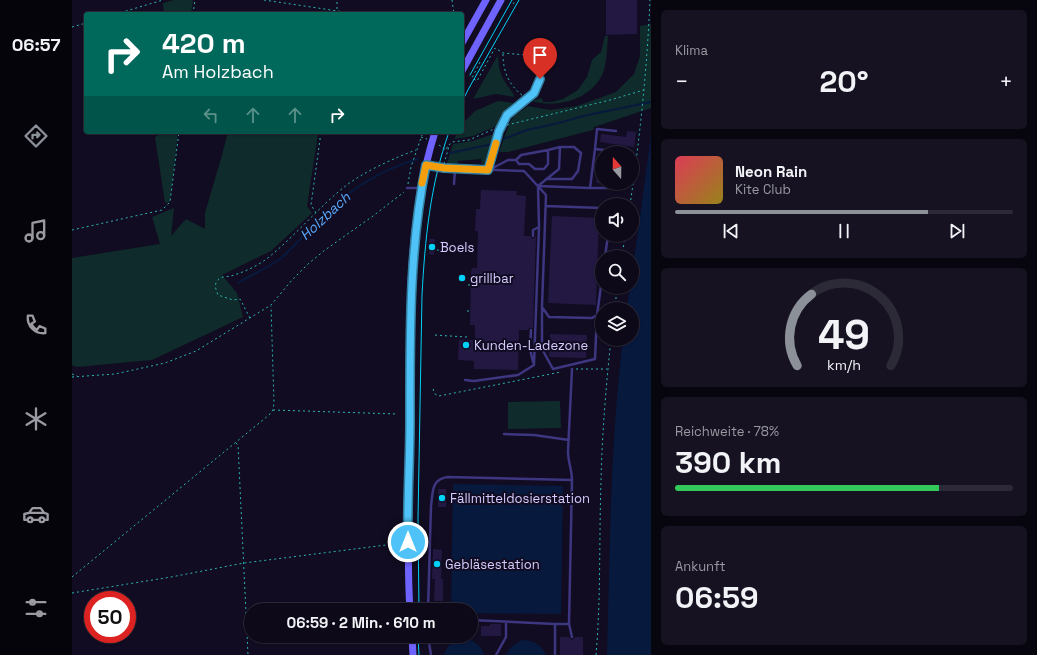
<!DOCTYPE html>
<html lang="de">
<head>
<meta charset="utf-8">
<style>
	:root { --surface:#0d0919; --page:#161222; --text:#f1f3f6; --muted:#9a9aa2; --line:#2d2a38; --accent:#8c9099 }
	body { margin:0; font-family:"Space Grotesk",sans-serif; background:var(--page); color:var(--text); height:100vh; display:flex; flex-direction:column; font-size:15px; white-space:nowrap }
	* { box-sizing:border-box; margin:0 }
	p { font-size:13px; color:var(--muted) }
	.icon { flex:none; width:22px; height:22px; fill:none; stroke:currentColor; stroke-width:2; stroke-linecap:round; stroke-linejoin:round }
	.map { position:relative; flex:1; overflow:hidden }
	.details { display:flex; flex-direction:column; gap:10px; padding:10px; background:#07050e; width:386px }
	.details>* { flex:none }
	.top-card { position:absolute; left:12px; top:12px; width:380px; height:122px; border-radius:4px; box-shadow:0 1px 3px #0004,0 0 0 1px var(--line); background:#00695c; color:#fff; overflow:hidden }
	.needle { width:26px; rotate:340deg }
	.tools { position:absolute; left:523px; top:146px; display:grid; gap:8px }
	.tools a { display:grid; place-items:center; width:44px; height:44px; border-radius:50%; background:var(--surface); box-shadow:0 1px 3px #0004,0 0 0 1px var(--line); font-size:20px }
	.speed { position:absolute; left:12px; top:591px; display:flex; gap:8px; font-size:20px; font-weight:700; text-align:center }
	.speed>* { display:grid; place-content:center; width:52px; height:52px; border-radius:50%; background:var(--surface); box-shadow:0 1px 3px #0004,0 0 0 1px var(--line); line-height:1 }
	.speed .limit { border:6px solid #d22; background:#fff; color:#111 }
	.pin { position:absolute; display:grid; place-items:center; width:34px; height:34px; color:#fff; margin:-41px -17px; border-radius:50% 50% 50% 0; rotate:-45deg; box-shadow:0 0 4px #0007 }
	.pin .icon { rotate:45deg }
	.me { position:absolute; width:44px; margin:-22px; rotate:0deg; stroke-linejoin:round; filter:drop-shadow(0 0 3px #0008) }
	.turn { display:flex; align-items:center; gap:14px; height:84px; padding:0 12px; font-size:18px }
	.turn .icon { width:52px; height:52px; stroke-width:2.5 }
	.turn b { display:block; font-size:28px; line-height:34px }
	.lanes { display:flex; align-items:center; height:38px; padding:0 12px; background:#0003; justify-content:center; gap:20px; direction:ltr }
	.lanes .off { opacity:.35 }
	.big { font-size:30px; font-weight:800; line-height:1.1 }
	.details .widget { flex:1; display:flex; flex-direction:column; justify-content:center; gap:6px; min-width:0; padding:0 14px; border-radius:6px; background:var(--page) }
	.details .dial { align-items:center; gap:0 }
	.dial svg { height:104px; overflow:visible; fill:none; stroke:var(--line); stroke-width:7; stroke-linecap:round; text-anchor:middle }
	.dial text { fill:var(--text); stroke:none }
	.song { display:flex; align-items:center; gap:12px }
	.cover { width:48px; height:48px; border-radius:6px; background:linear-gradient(135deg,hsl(350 70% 55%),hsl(50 70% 35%)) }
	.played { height:4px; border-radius:2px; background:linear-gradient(90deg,var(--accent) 75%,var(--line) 75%) }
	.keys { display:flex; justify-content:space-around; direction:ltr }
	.heat { display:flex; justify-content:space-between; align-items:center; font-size:22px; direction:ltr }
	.charge { height:6px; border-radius:3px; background:linear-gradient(90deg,#34c759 78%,var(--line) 0) }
	.trip { position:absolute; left:172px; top:603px; width:234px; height:40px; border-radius:20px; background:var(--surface); box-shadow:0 1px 3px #0004,0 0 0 1px var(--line); font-weight:800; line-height:40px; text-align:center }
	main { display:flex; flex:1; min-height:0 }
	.menu { display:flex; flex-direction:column; width:72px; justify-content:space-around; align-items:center; background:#05040a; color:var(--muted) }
	.menu .icon { width:28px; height:28px }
	.menu .current { color:var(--accent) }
	.menu b { font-size:18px; color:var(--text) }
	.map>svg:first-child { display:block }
</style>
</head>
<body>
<main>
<nav class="menu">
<b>06:57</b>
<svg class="icon current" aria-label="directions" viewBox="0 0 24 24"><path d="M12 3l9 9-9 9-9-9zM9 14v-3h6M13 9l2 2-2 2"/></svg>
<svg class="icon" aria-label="music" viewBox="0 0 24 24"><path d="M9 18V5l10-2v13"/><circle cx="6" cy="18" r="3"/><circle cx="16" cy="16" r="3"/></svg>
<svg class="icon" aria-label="phone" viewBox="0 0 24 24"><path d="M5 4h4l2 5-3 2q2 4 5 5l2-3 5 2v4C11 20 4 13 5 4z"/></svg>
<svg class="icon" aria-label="climate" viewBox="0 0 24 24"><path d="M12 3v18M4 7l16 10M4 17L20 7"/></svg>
<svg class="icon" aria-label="car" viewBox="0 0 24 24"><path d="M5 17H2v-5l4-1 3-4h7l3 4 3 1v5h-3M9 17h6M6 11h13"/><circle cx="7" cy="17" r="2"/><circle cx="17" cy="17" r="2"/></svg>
<svg class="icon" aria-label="filters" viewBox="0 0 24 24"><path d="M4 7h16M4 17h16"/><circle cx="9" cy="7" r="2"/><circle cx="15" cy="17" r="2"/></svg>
</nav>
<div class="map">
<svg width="579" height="655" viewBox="0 0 579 655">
	<rect width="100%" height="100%" fill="#110c21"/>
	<path fill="#0f2b2b" d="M102,0H121L119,14H92L91,3Z
		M579,24V108L522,127L521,130L436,152H427L438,122L442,116L456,106L478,110L505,106L544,92L562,74L568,56V26Z
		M533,36H536C535,48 535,62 531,73C520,99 485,109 460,101L470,98L471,102H480L491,99L506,90L515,77L520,60L529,52Z
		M426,55L427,68L431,79L442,95V97L424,94L401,99Z
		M426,101L441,103L430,115L425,126L401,136L382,139L386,132H390V124L403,111Z
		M91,132H106L98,202L93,203L83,137Z
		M156,132H210L246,134L235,206L240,213L199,251L150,275L165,293L171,317L80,360L4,367L0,365V258L88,244L80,217L102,208L99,236L114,219L133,229V213L150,155Z
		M422,134L415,160L410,165L409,159L386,161L385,164L375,163L381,144L400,141Z
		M488,401L489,428L436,429V402Z"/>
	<path fill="#08193e" d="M579,135V655H535C538,550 538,444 551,339H560V309H555L558,287H560V276Z
		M381,484L491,486L489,614L399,613V610H379Z
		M393,638C402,641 410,645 412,655H372C375,644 382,640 393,638Z
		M450,640C461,640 469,644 474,655H434C438,647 442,644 450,640Z"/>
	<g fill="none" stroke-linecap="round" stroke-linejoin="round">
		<path stroke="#08193e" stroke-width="2" d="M378,153L416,145L455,130L487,123L511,116L579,102
			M166,283C179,275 195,268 208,259C225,245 237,228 253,213C280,188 311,169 346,159"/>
	</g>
	<path fill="#231842" d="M534,0H565V34L534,35Z
		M555,131L564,132L562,147L528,142L529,134L554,137Z
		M527,161H530V184L524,183Z
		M409,190L445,191L444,195L454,196L452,236H458L461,239L464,236L461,328H457L456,330H447L446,370L402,369V361L386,360L387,340H403V325H398L399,272L400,268H405L406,231H403L404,209H408Z
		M480,216L527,218L524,305L476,303Z
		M357,239H363L362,255L357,254Z
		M478,334L515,335L514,358L477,357Z
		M366,489H374V507H366Z
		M361,549L370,550L369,579H371V601H362L363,579H360Z
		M418,624H429V636H409V626H418Z
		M488,637H497L500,640L503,637H511V655H488Z"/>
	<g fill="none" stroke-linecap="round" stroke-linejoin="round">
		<path stroke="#2ab5b4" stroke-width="1" stroke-dasharray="2 3" stroke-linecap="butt" d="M192,0L286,14
			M380,0L382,14
			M441,4L444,0
			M44,14L91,0
			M121,14L123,0
			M265,14V0
			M0,27L14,23
			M431,54C431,72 437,85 451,96
			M408,62L400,78L405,81L423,48L431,53L454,55
			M435,125L538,100L572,90
			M349,137L355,139
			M367,145L374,150L376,145H377L380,142L397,140L422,129
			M372,164L377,146
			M336,184L339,167L351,132
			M558,205C568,137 575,69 578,0
			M244,213L239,205L249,132
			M0,230L90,210L98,202L107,132
			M365,250L380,251
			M380,251L397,252
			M550,257L553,235
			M396,285H399
			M543,309L545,287
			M395,311H398
			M178,318L168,299L161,300L146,295C144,290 142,285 145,281C148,276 154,277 159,276C172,272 186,266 197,257C223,236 245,209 271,188C289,173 322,158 344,150
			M363,335L377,336
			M378,336L395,337
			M504,369H535
			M0,374L5,376
			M0,377L43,374L93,363L124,351L199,305L220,280L236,264L253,250L301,216L332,192
			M361,389L363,394L367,396L489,372
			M201,410L325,414
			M164,443L166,445L176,655
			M0,577L197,415L201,410L202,403L199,306
			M0,593L99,577L172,563L330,543
			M524,655C529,597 527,539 529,482C530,434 534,386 539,339"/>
		<path stroke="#3d3681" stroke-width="2.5" d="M523,149L525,129L544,131
			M476,150L488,147
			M355,166L371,168L452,171L474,195L470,307L477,317L520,318L525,315L530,279
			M417,170L436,160H444L447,164H457L463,169H472L476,164V150L449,155L444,160
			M417,170L427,131L435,115L462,93L468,79
			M382,184L383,169
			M466,186L487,169L488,147H502L509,153L506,171L500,179H474
			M335,188H349
			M518,188H540
			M474,206L530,208
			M461,236V230L467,227
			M533,257L536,235
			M470,307V349L481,369L523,359L525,315
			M459,330L458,349L461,362
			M393,380L402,381L446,375L462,365L467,227L466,186L518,188L523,149L550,152
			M432,434L462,435L497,440
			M356,610L359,506C361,492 359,479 376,477L500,480
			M399,620L483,624
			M497,624L500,637
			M356,636L359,655
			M424,655L434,637V622
			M483,655V624H497L500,480C500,470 496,462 496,451L500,369"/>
		<path stroke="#6f63ff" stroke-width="7" d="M390,43L414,0
			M390,71L429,0
			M338,610C334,554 338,497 338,441C338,338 332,231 363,132
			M340,636L341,655"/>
		<path stroke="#00d2f7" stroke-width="1" d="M398,75L440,0
			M390,102L397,88L447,0
			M347,610L346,518L350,295C353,240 358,185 377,132
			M346,636L347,655"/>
	</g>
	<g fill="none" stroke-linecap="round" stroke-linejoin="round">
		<defs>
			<path id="route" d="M336,542C335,501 338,461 338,420C338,335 337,249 354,165L372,168L416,170L427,131L435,115L462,93L468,79"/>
		</defs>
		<use href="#route" stroke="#337fa1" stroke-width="10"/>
		<use href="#route" stroke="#4fc3f7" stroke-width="7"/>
		<path stroke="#f59e0b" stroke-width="7" d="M350,183L354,165L372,168L416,170L424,143"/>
	</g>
	<g fill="#00d2f7" stroke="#110c21" stroke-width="1.5">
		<circle cx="360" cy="247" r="4"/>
		<circle cx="390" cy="278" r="4"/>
		<circle cx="394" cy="345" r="4"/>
		<circle cx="370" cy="498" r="4"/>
		<circle cx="365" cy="564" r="4"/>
	</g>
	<g text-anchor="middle" stroke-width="4" stroke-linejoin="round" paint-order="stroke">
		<g font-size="13" fill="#d5ccff" stroke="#110c21" text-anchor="start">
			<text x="368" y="252">Boels</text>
			<text x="398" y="283">grillbar</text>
			<text x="402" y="350">Kunden-Ladezone</text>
			<text x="378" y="503">Fällmitteldosierstation</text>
			<text x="373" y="569">Gebläsestation</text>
		</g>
		<g font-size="14" font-style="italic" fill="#5aaaff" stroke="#110c21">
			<text transform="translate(253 216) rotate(-43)" y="5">Holzbach</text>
		</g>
	</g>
</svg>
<div class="tools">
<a><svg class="needle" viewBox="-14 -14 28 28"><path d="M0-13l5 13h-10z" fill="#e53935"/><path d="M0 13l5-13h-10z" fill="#9a9aa2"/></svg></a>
<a><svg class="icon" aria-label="sound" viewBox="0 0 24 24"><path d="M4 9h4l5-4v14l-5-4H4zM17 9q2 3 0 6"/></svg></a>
<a><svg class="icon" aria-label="search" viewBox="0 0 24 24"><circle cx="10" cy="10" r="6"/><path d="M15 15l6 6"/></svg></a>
<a><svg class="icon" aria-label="layers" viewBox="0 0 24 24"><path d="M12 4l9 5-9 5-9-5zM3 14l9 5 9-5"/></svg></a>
</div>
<div class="speed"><div class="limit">50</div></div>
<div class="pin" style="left:468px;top:79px;background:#d93025"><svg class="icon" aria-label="arrive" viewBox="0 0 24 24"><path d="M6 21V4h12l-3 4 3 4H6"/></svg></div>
<svg class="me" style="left:336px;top:542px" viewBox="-20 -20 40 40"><circle r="17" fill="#4fc3f7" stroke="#fff" stroke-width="3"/><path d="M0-11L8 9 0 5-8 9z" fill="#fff"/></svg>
<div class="trip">06:59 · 2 Min. · 610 m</div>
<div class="top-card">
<div class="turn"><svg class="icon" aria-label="right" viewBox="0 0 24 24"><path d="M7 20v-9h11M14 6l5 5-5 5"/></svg><div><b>420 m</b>Am Holzbach</div></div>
<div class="lanes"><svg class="icon off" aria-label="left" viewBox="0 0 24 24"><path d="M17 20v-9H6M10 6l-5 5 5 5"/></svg><svg class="icon off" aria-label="ahead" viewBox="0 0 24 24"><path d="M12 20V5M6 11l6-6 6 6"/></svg><svg class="icon off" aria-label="ahead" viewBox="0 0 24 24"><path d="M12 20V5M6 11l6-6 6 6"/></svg><svg class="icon" aria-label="right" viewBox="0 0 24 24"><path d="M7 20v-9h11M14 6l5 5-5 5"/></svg></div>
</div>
</div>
<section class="details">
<div class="widget"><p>Klima</p>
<div class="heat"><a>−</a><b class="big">20°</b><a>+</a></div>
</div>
<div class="widget">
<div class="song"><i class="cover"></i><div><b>Neon Rain</b><p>Kite Club</p></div></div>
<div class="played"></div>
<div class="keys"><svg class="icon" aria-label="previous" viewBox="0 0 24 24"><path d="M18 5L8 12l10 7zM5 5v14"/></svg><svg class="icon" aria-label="pause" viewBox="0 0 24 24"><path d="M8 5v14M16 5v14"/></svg><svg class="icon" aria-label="next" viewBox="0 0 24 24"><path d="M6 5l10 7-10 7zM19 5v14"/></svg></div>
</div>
<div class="widget dial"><svg viewBox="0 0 100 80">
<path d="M14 69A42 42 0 1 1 86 69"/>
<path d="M14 69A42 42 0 0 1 25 14" stroke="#8c9099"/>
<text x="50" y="56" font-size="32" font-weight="700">49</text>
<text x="50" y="72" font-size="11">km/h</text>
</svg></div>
<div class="widget"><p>Reichweite · 78%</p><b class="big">390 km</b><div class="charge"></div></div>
<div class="widget"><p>Ankunft</p><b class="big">06:59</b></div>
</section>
</main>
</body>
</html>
